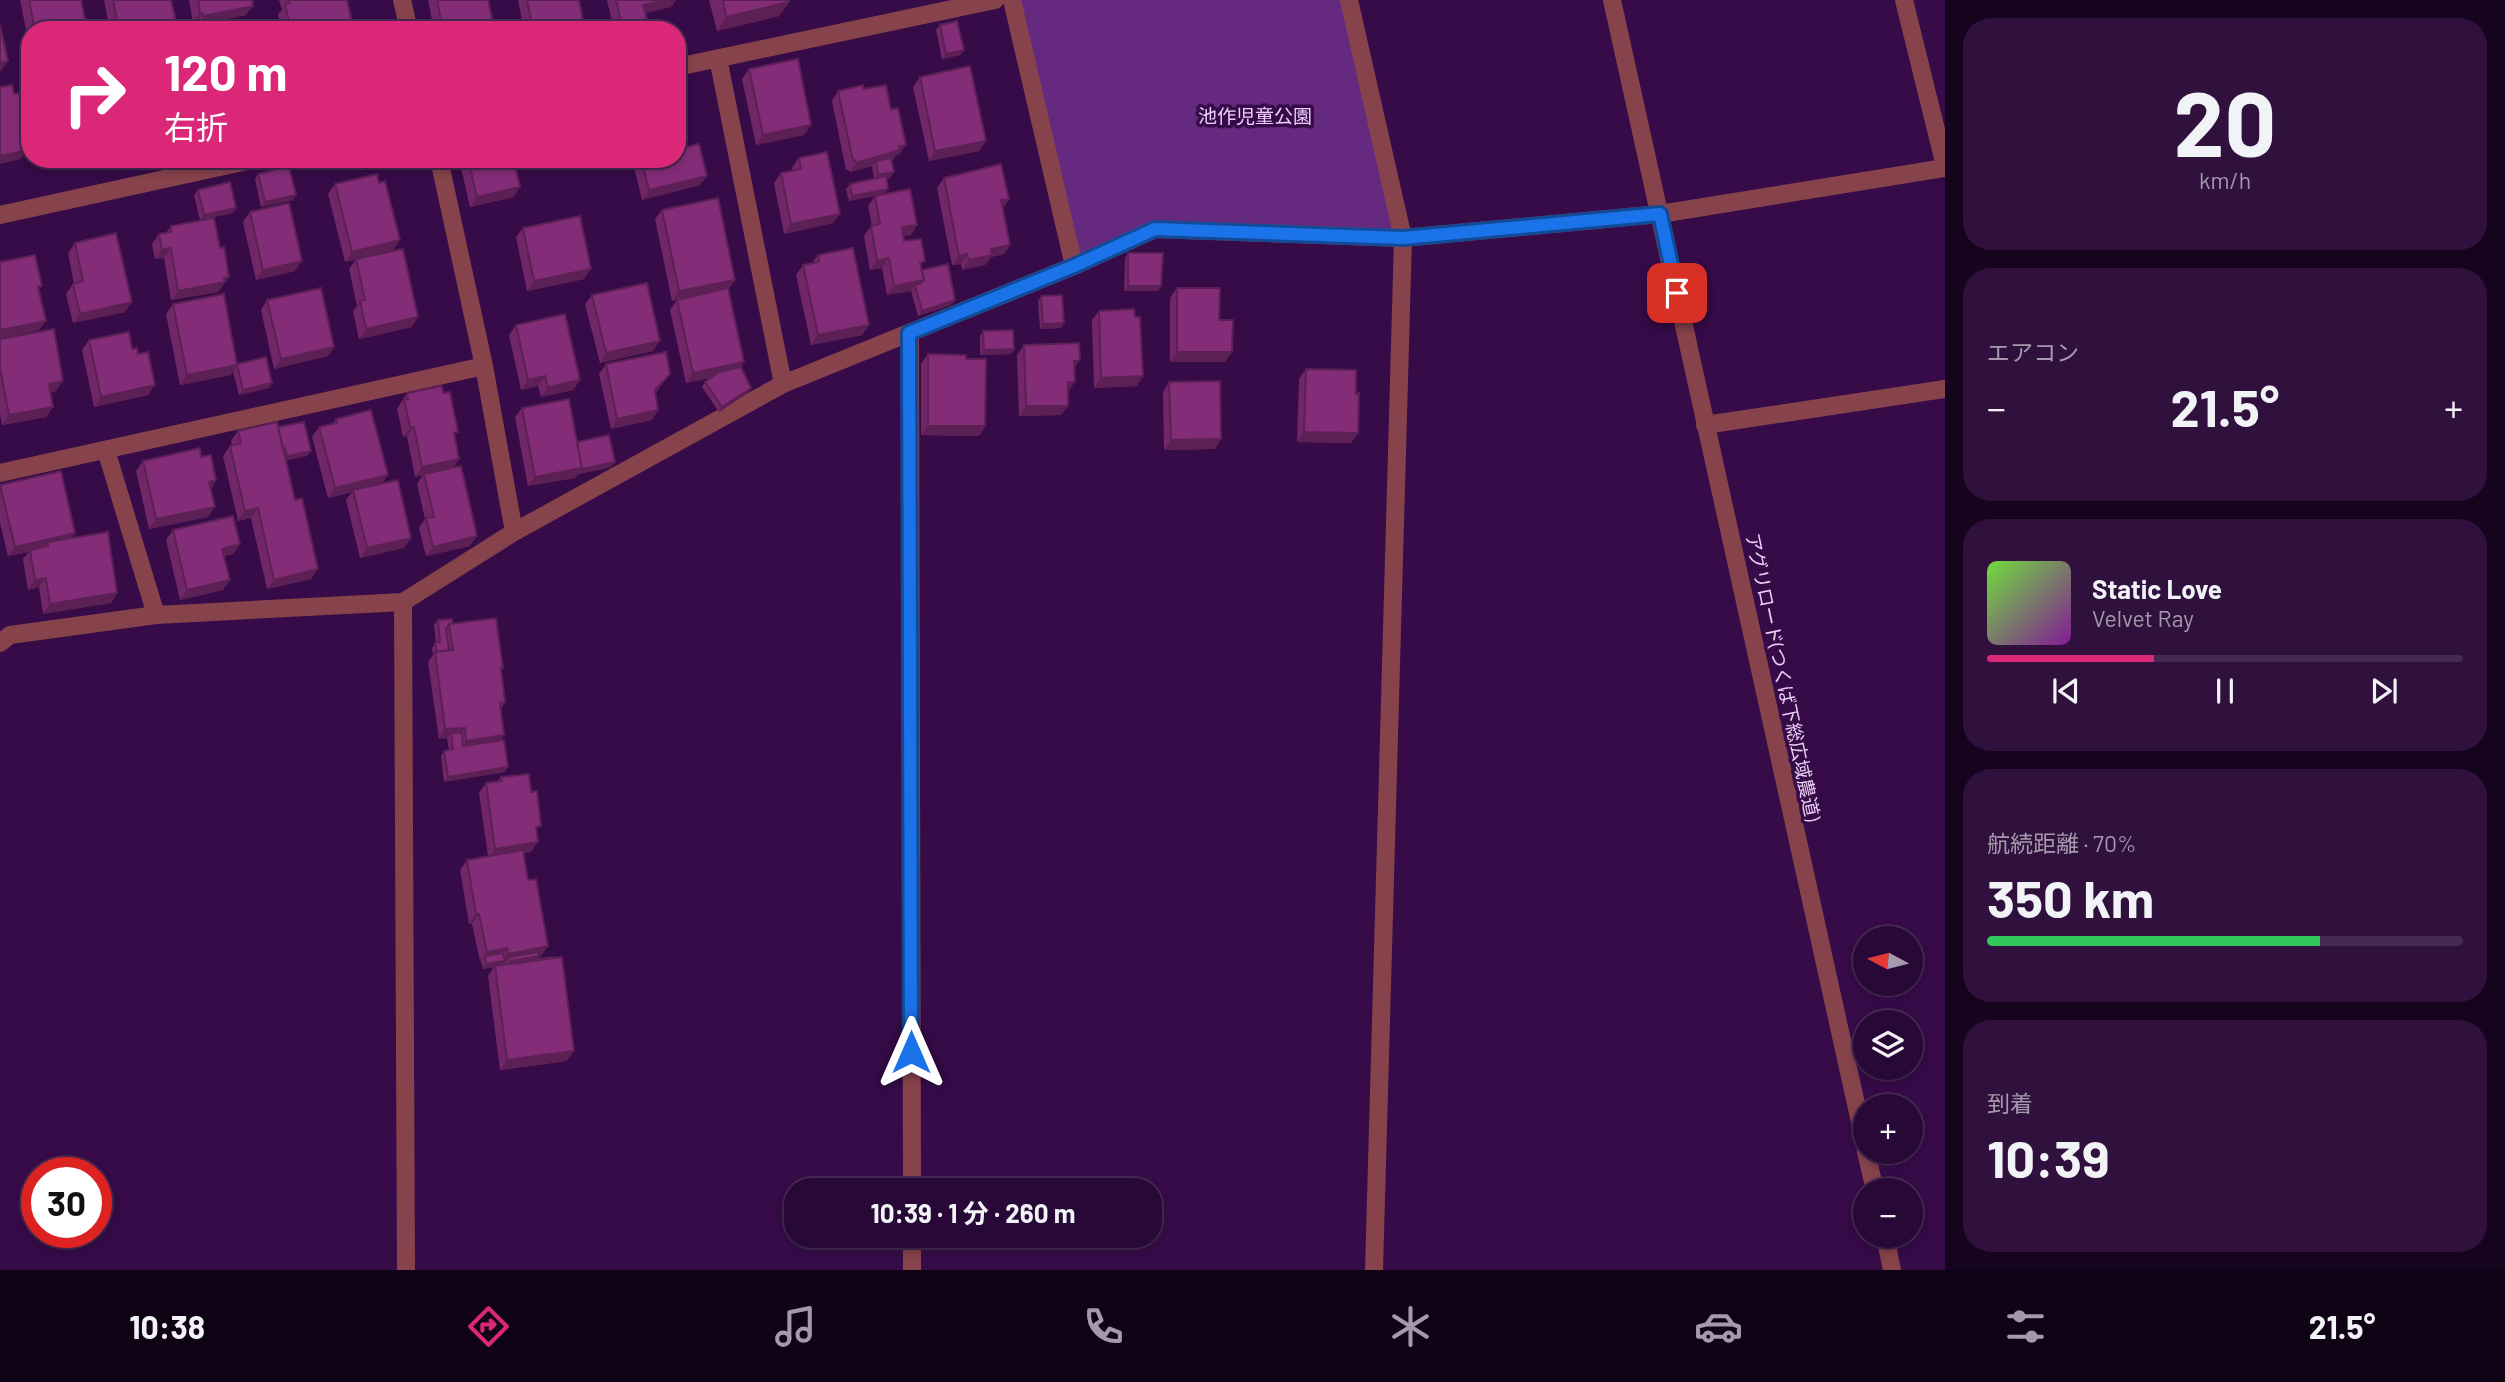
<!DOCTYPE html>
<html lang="ja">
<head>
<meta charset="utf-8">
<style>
	:root { --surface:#280836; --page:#30113e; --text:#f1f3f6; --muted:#a59aad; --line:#442951; --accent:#db2777 }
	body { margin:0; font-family:Barlow,"Noto Sans JP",sans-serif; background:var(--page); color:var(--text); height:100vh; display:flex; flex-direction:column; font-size:26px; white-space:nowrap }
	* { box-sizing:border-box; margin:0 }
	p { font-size:23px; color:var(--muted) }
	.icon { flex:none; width:38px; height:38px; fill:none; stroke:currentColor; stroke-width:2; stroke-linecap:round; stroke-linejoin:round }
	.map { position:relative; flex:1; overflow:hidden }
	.drawer { display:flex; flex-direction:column; gap:18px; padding:18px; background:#16041e; width:560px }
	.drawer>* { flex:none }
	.hud { position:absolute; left:21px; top:21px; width:665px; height:147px; border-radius:28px; box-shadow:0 4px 10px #0003,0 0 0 2px var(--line); background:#db2777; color:#fff; overflow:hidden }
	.needle { width:46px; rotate:277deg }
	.controls { position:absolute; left:1853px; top:926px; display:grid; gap:14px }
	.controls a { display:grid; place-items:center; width:70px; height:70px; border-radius:50%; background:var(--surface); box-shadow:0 4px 10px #0003,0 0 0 2px var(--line); font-size:35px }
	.speed { position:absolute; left:21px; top:1157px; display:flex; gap:14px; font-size:35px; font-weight:700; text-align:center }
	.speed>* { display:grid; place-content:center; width:91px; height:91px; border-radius:50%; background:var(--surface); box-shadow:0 4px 10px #0003,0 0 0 2px var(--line); line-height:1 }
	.speed .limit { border:10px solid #d22; background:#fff; color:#111 }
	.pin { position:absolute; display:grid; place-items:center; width:60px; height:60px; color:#fff; margin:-30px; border-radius:14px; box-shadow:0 4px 10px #0006 }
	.me { position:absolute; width:77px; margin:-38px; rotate:0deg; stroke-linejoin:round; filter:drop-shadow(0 0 5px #0008) }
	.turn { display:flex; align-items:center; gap:24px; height:147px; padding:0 28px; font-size:32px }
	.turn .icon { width:91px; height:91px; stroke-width:2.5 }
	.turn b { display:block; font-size:49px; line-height:60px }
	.big { font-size:52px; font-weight:700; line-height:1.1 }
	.drawer .card { flex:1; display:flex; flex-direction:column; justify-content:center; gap:10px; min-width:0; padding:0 24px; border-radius:28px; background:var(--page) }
	.drawer .dial { align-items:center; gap:0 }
	.dial b { font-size:91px; line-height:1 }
	.song { display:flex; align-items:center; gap:21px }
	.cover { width:84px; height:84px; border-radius:10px; background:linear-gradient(135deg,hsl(100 70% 55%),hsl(290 70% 35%)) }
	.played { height:7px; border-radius:4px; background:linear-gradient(90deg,var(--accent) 35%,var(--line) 35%) }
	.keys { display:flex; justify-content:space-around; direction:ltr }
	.heat { display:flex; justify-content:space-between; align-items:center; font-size:38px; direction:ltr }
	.charge { height:10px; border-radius:5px; background:linear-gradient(90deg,#34c759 70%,var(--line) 0) }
	.trip { position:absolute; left:784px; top:1178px; width:378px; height:70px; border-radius:28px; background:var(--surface); box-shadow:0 4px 10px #0003,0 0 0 2px var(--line); font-weight:700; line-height:70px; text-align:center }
	.menu { display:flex; height:112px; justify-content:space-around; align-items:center; background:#100316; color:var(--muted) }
	.menu .icon { width:49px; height:49px }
	.menu .on { color:var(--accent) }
	.menu b { font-size:32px; color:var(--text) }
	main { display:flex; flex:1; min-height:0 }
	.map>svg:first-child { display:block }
</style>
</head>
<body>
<main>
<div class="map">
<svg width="1945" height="1270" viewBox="0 0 1945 1270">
	<rect width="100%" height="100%" fill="#360b48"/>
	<path fill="#652a80" d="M1012,0H1349L1403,238L1155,229L1074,266Z"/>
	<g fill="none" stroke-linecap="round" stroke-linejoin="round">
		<path stroke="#87434c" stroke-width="18" d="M402,0L409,30
			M1012,0L1074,266
			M1349,0L1403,238L1374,1270
			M1612,0L1866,1149
			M1904,0L1945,166
			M718,58L783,384
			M677,67L995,0
			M439,159L484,366L514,532
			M0,215L256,159
			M910,333L912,1190
			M1705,425L1945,389
			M106,450L156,615
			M0,473L484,366
			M403,602L406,1270
			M0,643L10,635L156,615L403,602L514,532L783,384L1074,266L1155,229L1403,238L1660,214L1945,168
			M1866,1152L1875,1190
			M912,1236V1270
			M1885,1236L1892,1270"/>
	</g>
	<path fill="#712767" d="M20,0H81L87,30H30V49Z
		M104,0H171L177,25L174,30H110Z
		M189,0H252L246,15L197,25L196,23H193Z
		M279,0H347L354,30H282L278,14L282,10Z
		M428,0H488L494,27L492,30H434Z
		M518,0H579L577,30H524Z
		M607,0H676L671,7L645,13L647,19L640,29L635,30H614Z
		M709,0H789V2L779,16L717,31Z
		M940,25L964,50L960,55L942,59L936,30Z
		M749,69L811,125L804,135L756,145L742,79Z
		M920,77L986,141L979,151L929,161L913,87Z
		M864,89L899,155H896L892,160L890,178H886L888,189L885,194L849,201L846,189L850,184L874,179L872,166L850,172L849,170H846L832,101L838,91Z
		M687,147L707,176L700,185L642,200L632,159H677Z
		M799,158L833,223L784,234L774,183L781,173L793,171L792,168Z
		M459,159H514L520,187L513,197L470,207Z
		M258,174L293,200L261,207L255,179Z
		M944,178L1009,199L1003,208L1010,245L1004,254L991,257L985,265L962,270L961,264L952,265L937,188Z
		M379,183L400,240L393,250L345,262L328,194L335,184Z
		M198,190L233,213L200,220L194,195Z
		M875,196L911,235L904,236V241L921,266L922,270L955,300L951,305L918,316L911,291L887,295L882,268L870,270L864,236L871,226H872L868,206Z
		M662,210L728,290L744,362L741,367L751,388L748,393L719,412L702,387L705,382L711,378L686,383L670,310L677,300L672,301L655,219Z
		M250,212L295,271L256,280L243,222Z
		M171,226L220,248L229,277L218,292L171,300L164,258L155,259L152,244L159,234L166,233Z
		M523,228L584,279L527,291L516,237Z
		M75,243L125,312L73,323L66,294L73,284H74L68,253Z
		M1128,253L1161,286L1158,291H1124L1125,258Z
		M818,255L869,325L862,335L811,345L796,275L803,265L812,263Z
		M356,259L412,327L359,339L353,311L357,306L349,269Z
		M1177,288L1219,320L1225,362H1170V298Z
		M592,295L653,351L600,363L585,304Z
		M1041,296L1061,328L1040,329L1038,301Z
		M267,300L334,347L328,356L274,369L261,310Z
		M173,304L237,364L272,383L269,388L239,395L233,371L231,375L180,385L166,314Z
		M1099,311L1137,386L1094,388L1092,320Z
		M516,325L580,380L573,390L541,397L538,386L521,390L509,335Z
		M983,331L1014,349L1011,354L980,355V336Z
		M0,339L56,391L50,392L53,407L46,417L2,425L0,415Z
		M89,340L132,349L148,395L94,407L82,350Z
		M1024,345L1074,369L1061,415L1019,416L1017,355Z
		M928,354L966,359L985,426L979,436L921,435V364Z
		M606,364L670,374L656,392L658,410L652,420L611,429L599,374Z
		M1306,369L1356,394L1358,433L1351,443L1297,442L1299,379Z
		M1169,382L1221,439L1215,449L1164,450L1163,392Z
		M407,393H443L454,437L459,459L453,468L470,546L426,556L419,528L425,519L417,484L423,475L415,477L407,436L403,437L397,409Z
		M522,408L577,442L611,467L579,474V473L575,478L528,486L515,417Z
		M336,419L388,475L382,483L411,538L404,548L360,558L346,500L352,492L328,498L312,437L319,427L332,424Z
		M278,427L311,451L307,456L286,460L311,579L267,589L251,518L238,521L223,456L230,446L232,445L231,441L238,431Z
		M201,457L216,480L211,489L208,517L149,529L136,471L143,461Z
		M0,485L75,533L71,538L117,593L111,603L43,614L39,587L28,590L23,559L29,552L8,556L0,523Z
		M173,530L240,544L233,554L224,556L223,590L180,600L166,540Z
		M438,620L452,624L503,668L501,670L505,702L501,708V740L505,772L444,782L441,756L444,751L449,750L447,738L439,739L428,662L433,655L432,648L436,643L434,625Z
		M501,777L537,833L531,852L523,853L528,880L548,946L541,956H539L537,959L567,1061L500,1070L488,976L494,967L483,969L481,961H480L472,924H469L460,870L467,860L488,856L479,793L486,783L498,781Z"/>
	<path fill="#5c2054" d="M665,0H676L671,7L636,15L643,5Z
		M789,2L779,16L717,31L726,17Z
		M253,6L246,15L197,25L203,16Z
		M200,13H203L196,23H193Z
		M647,19L640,29L635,30H618L622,25Z
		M583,20L576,30H549L551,28Z
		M177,25L174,30H156Z
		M964,50L960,55L942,59L946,54Z
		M8,61L1,71H0V63Z
		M811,125L804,135L756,145L763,135Z
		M986,141L979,151L929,161L935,151Z
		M906,145L899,155H896L893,160L876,165V161L872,166L850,172L856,163L899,146Z
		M28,150L21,159L0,164V156Z
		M60,159H78L56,165Z
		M894,172L890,178L875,180L878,175Z
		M707,176L700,185L642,200L649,190Z
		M520,187L513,197L470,207L477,197Z
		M888,189L885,194L849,201L852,196Z
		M296,195L293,200L261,207L265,202Z
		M1009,199L1002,209L1001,200Z
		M236,208L233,213L200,220L204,215Z
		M840,214L833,223L784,234L791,224Z
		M917,225L911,235L895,237L902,227Z
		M400,240L393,250L345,262L352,252Z
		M1010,245L1004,254L991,257L985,265L962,270L969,260L991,249Z
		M171,248L164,258L155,259L162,250Z
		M967,254L961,264L952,265L959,256Z
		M889,258L882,268L870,270L877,261Z
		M302,261L295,271L256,280L263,270Z
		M591,269L584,279L527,291L534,281Z
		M229,277L218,292L171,300L178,291Z
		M735,280L728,290L672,301L679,291Z
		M924,280L916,290L915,285L911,291L887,295L894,286Z
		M1128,286H1161L1158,291H1124Z
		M955,300L951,305L918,316L922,311Z
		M132,302L125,312L73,323L80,314Z
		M418,317L412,327L359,339L366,329Z
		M46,321L39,330L0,339V330Z
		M1064,323L1061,328L1040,329L1043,324Z
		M869,325L862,335L811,345L818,335Z
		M660,341L653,351L600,363L606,353Z
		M334,347L328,356L274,369L281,359Z
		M1014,349L1011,354L980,355L984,350Z
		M1177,352H1232L1225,362H1170Z
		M1080,360L1073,370L1074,361Z
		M744,362L737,372L686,383L693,373Z
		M237,365L231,375L180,385L187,375Z
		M545,376L538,386L521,390L528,380Z
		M1143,376L1137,386L1094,388L1101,378Z
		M580,380L573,390L541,397L548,387Z
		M63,381L56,391L42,394L49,384Z
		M1068,382H1075L1068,392Z
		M272,383L269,388L239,395L243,390Z
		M155,385L148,395L94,407L101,397Z
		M751,388L748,393L719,412L722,407Z
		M1026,406H1068L1061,415L1019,416Z
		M53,407L46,417L2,425L9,415Z
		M658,410L652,420L611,429L617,419Z
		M928,426H985L979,436L921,435Z
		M410,427H414L407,436L403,437Z
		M1304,432L1358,433L1351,443L1297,442Z
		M1221,439L1215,449L1164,450L1171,440Z
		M311,451L307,456L283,461L287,456Z
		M459,459L452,469L415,477L422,467Z
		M615,462L611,467L579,474L582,469Z
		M582,468L575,478L528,486L535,477Z
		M388,475L381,485L353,490L352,492L328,498L335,488Z
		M216,480L210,490L209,482Z
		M215,507L208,517L149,529L156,519Z
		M258,508L251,518L238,521L245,511Z
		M75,533L68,542L48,546V542L43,548L30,550L29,552L8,556L15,547Z
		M477,536L470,546L426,556L433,547Z
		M411,538L404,548L360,558L367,548Z
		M240,544L233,554L215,558L222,549Z
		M318,569L311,579L267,589L274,580Z
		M46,578L39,587L28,590L35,580Z
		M230,580L223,590L180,600L187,590Z
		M117,593L111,603L43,614L50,604Z
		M465,728L458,738L451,733L447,738L439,739L445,729Z
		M504,735L498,745L459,751L466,741Z
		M508,767L505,772L444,782L448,777Z
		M538,842L531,852L489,858L495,849Z
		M476,914H479L472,924H469Z
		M548,946L541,956L536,957L539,956L536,961H518L515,965L507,967L510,961L509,957L506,963H503L501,966L483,969L486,964L503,961L508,954Z
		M507,948L500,958L485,956L481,961H480L487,952Z
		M574,1051L567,1061L500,1070L507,1060Z"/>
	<path fill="#832d78" stroke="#5c2054" stroke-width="2" d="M29,0H81L87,30H35Z
		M113,0H171L177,25L156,30H119Z
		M198,0H252L253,6L203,16V13H200Z
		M289,0H347L354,30H291L285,4L289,3Z
		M437,0H488L494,27L486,29V30H443Z
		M527,0H579L583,20L551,28V30H533Z
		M616,0H665L643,5L647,19L622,25Z
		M723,0H789V2L726,17Z
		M957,21L964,50L946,54L940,25Z
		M0,25L8,61L0,63Z
		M798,59L811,125L763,135L749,69Z
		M970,66L986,141L935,151L920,77Z
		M12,85L14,94L19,93L24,114L20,115L28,150L0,156V87Z
		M863,85L864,89L886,85L891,110L898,108L906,145L899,146L900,150L856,163L855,160L853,161L838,91Z
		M681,123L687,147L699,144L707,176L649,190L641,159H677V124Z
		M827,152L840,214L791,224L781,173L801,169L799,158Z
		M891,158L894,172L878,175L876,161Z
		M468,159H514L520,187L477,197Z
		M1001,164L1009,199L1001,200L1010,245L991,249L992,255L969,260L967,254L959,256L944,178Z
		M289,166L296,195L265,202L258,174Z
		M377,174L379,183L385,181L400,240L352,252L335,184Z
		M886,176L888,189L852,196L850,184Z
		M230,182L236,208L204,215L198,190Z
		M910,189L917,225L902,227L904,241L921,239L925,261L920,263L924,280L894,286L889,258L877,261L871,226L880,224L875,196Z
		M718,198L735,280L679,291L662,210Z
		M289,203L302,261L263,270L250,212Z
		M580,216L591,269L534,281L523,228Z
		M214,218L220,248L224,247L229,277L224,278L225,282L178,291L171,248L162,250L159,234L171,232V226Z
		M116,233L132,302L80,314L73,284L83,281L75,243Z
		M853,248L869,325L818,335L803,265L819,262L818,255Z
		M403,249L418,317L366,329L360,301L365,300L356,259Z
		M1128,253H1163L1161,286H1128Z
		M35,255L42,286L38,287L46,321L0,330V262Z
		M948,264L955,300L922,311L915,285L920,284L924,280L922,270Z
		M647,283L660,341L606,353L592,295Z
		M321,288L334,347L281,359L267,300Z
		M728,288L744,362L693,373L677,300Z
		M1177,288H1220L1219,320H1233L1232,352H1177Z
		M224,294L237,365L187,375L173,304Z
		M1062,295L1064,323L1043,324L1041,296Z
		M1134,309L1135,317H1140L1143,376L1101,378L1099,311Z
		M565,314L580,380L548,387L545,376L528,380L516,325Z
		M54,329L63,381L49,384L53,407L9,415L0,368V339Z
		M1013,330L1014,349L984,350L983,331Z
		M129,332L132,349L137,348L138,354L148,352L155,385L101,397L89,340Z
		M1079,343L1080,360L1074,361L1075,382H1068V406H1026L1024,345Z
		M666,352L670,374L655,390L658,410L617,419L606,364Z
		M928,354L966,355V359H986L985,426H928Z
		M266,357L272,383L243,390L237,364Z
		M741,367L751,388L722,407L705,382L719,372Z
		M1306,369L1356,370V394L1359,393L1358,433L1304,432Z
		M1220,381L1221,439L1171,440L1169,382Z
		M442,386L443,393L450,392L458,432L454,433L459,459L422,467L414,427H410L404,399H408L407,393Z
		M569,399L582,468L535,477L522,408Z
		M371,410L388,475L335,488L319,427L337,423L336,419Z
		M277,422L295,500L302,498L318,569L274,580L258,508L245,511L230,446L241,443L238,431Z
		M304,422L311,451L287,456L285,448L283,449L278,427Z
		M609,435L615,462L582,469L577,442Z
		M200,448L201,457L211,455L216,480L209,482L215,507L156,519L143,461Z
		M461,466L477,536L433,547L426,518L434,517L424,474Z
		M61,471L75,533L15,547L0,485Z
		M398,480L411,538L367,548L353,490Z
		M233,516L240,544L222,549L230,580L187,590L173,530Z
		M108,532L117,593L50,604L46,578L35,580L30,550L48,546V542Z
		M496,618L503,668H501L505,702L500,703L504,735L466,741L465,728L445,729L435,652L453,650L449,624Z
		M452,619V624H449L446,629L449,650L437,652L435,643L440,642L438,620Z
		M451,733H462L463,746L504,740L508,767L448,777L444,751L453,749Z
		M529,774L531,792L537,791L541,826L536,827L538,842L495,849L486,783L502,781L501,777Z
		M523,850L528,880L536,879L548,946L508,954L507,948L487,952L479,914H476L467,860Z
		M538,952L539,956L510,961L509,957Z
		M503,953L505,961L486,964L485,956Z
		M554,957V958L518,963V961Z
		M562,957L574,1051L507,1060L495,966Z"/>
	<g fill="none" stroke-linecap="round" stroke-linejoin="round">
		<defs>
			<path id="route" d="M911,1052L909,333L1074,266L1155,229L1403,238L1660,214L1677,293"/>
		</defs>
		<use href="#route" stroke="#114b97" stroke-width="18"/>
		<use href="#route" stroke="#1a73e8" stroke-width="12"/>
	</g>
	<g text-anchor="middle" stroke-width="7" stroke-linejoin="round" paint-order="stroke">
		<g font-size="19" fill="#eccefd" stroke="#360b48">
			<text x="1255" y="123">池作児童公園</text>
		</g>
		<g font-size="19" fill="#e8d1f5" stroke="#360b48">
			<text transform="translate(1783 677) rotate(78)" y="7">アグリロード(つくば下総広域農道)</text>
		</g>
	</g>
</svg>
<div class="controls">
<a><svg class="needle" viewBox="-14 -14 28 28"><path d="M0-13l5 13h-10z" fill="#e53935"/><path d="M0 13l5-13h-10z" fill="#a59aad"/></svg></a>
<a><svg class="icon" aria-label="layers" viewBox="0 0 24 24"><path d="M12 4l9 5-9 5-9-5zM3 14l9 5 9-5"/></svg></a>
<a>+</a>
<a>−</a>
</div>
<div class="speed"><div class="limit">30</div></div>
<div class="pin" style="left:1677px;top:293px;background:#d93025"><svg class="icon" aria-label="arrive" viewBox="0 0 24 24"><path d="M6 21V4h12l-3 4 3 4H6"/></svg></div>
<svg class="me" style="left:911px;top:1052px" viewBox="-20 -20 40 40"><path d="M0-17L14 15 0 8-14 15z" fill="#1a73e8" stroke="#fff" stroke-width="4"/></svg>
<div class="trip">10:39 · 1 分 · 260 m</div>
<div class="hud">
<div class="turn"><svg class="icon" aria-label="right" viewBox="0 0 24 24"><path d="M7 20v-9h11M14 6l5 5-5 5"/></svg><div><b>120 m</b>右折</div></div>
</div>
</div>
<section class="drawer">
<div class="card dial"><b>20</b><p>km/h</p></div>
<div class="card"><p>エアコン</p>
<div class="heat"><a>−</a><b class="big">21.5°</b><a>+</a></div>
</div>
<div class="card">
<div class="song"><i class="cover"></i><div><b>Static Love</b><p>Velvet Ray</p></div></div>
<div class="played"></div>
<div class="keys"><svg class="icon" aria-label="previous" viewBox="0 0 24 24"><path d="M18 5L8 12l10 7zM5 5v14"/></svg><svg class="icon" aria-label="pause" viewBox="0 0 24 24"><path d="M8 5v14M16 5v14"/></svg><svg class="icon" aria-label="next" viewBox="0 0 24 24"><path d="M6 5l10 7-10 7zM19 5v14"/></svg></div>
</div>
<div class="card"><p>航続距離 · 70%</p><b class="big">350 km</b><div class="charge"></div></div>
<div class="card"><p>到着</p><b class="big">10:39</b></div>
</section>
</main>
<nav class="menu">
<b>10:38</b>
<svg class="icon on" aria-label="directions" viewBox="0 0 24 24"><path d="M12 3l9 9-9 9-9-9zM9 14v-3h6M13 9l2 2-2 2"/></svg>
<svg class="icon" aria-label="music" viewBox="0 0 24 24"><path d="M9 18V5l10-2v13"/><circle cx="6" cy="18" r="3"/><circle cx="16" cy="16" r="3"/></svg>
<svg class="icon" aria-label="phone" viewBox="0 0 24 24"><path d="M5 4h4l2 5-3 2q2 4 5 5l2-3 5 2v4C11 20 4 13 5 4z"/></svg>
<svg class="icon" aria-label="climate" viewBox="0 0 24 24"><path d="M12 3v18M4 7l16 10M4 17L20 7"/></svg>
<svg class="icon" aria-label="car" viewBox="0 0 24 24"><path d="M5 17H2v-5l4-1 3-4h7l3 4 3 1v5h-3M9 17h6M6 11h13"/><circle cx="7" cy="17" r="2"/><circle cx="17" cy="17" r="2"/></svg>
<svg class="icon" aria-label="filters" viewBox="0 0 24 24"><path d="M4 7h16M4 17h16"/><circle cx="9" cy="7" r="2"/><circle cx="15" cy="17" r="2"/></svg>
<b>21.5°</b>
</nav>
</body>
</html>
